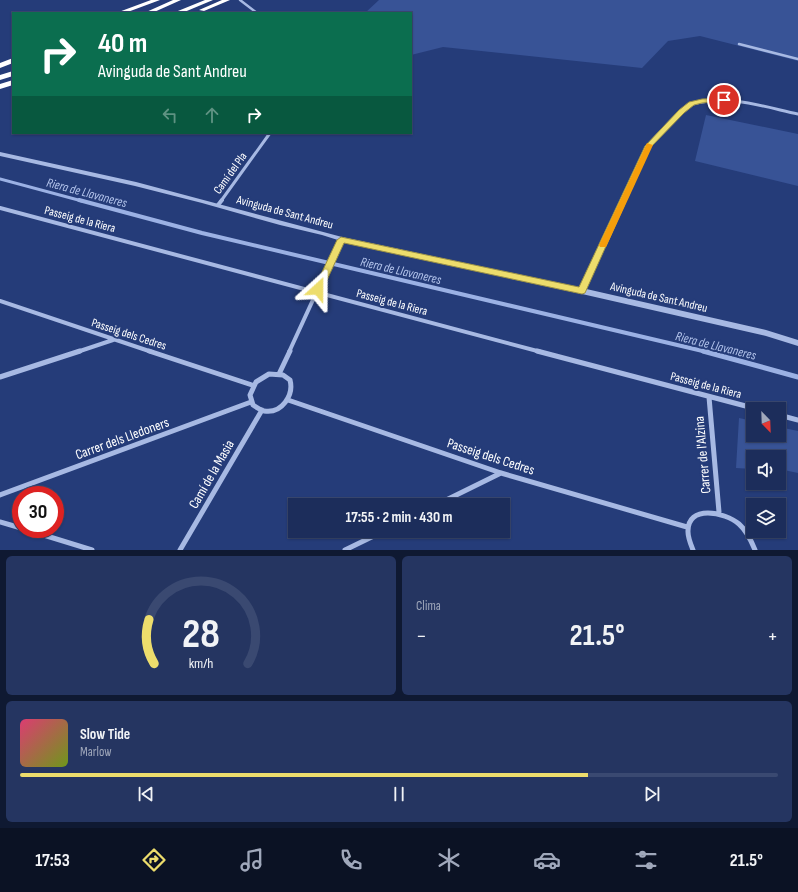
<!DOCTYPE html>
<html lang="es">
<head>
<meta charset="utf-8">
<style>
	:root { --surface:#1c2d5b; --page:#253561; --text:#f1f3f6; --muted:#a0a8bb; --line:#3a4971; --accent:#eddd6c }
	body { margin:0; font-family:"Sofia Sans Condensed",sans-serif; background:var(--page); color:var(--text); height:100vh; display:flex; flex-direction:column; font-size:15px; white-space:nowrap }
	* { box-sizing:border-box; margin:0 }
	p { font-size:13px; color:var(--muted) }
	.icon { flex:none; width:22px; height:22px; fill:none; stroke:currentColor; stroke-width:2; stroke-linecap:round; stroke-linejoin:round }
	.map { position:relative; height:550px; overflow:hidden }
	.drawer { display:flex; flex-direction:column; gap:6px; padding:6px; background:#0f1932; flex:1 }
	.drawer>* { flex:none }
	.guide { position:absolute; left:12px; top:12px; width:400px; height:122px; border-radius:0px; box-shadow:0 1px 3px #0004,0 0 0 1px var(--line); background:#0b6e4f; color:#fff; overflow:hidden }
	.needle { width:26px; rotate:157deg }
	.tools { position:absolute; left:746px; top:402px; display:grid; gap:8px }
	.tools a { display:grid; place-items:center; width:40px; height:40px; border-radius:0px; background:var(--surface); box-shadow:0 1px 3px #0004,0 0 0 1px var(--line); font-size:20px }
	.speed { position:absolute; left:12px; top:486px; display:flex; gap:8px; font-size:20px; font-weight:700; text-align:center }
	.speed>* { display:grid; place-content:center; width:52px; height:52px; border-radius:50%; background:var(--surface); box-shadow:0 1px 3px #0004,0 0 0 1px var(--line); line-height:1 }
	.speed .limit { border:6px solid #d22; background:#fff; color:#111 }
	.pin { position:absolute; display:grid; place-items:center; width:34px; height:34px; color:#fff; margin:-17px; border:2px solid #fff; border-radius:50%; box-shadow:0 1px 4px #0007 }
	.me { position:absolute; width:44px; margin:-22px; rotate:24deg; stroke-linejoin:round; filter:drop-shadow(0 0 3px #0008) }
	.turn { display:flex; align-items:center; gap:14px; height:84px; padding:0 20px; font-size:18px }
	.turn .icon { width:52px; height:52px; stroke-width:2.5 }
	.turn b { display:block; font-size:28px; line-height:34px }
	.lanes { display:flex; align-items:center; height:38px; padding:0 20px; background:#0003; justify-content:center; gap:20px; direction:ltr }
	.lanes .off { opacity:.35 }
	.big { font-size:30px; font-weight:700; line-height:1.1 }
	.drawer .card { flex:1; display:flex; flex-direction:column; justify-content:center; gap:6px; min-width:0; padding:0 14px; border-radius:6px; background:var(--page) }
	.drawer .dial { align-items:center; gap:0 }
	.dial svg { height:104px; overflow:visible; fill:none; stroke:var(--line); stroke-width:7; stroke-linecap:round; text-anchor:middle }
	.dial text { fill:var(--text); stroke:none }
	.song { display:flex; align-items:center; gap:12px }
	.cover { width:48px; height:48px; border-radius:6px; background:linear-gradient(135deg,hsl(340 70% 55%),hsl(80 70% 35%)) }
	.played { height:4px; border-radius:2px; background:linear-gradient(90deg,var(--accent) 75%,var(--line) 75%) }
	.keys { display:flex; justify-content:space-around; direction:ltr }
	.heat { display:flex; justify-content:space-between; align-items:center; font-size:22px; direction:ltr }
	.drawer .tiles { flex:1; display:grid; gap:6px; grid-template-columns:1fr 1fr }
	.card:last-child { grid-column:span 2 }
	.trip { position:absolute; left:288px; top:498px; width:222px; height:40px; border-radius:0px; background:var(--surface); box-shadow:0 1px 3px #0004,0 0 0 1px var(--line); font-weight:700; line-height:40px; text-align:center }
	.tabs { display:flex; height:64px; justify-content:space-around; align-items:center; background:#0b1224; color:var(--muted) }
	.tabs .icon { width:28px; height:28px }
	.tabs .active { color:var(--accent) }
	.tabs b { font-size:18px; color:var(--text) }
	.map>svg:first-child { display:block }
</style>
</head>
<body>
<div class="map">
<svg width="798" height="550" viewBox="0 0 798 550">
	<rect width="100%" height="100%" fill="#253c79"/>
	<path fill="#385396" d="M379,0H798V61L700,36L668,41L642,68L443,47L411,55V13H365Z
		M706,115L798,134V186L695,161Z
		M739,418L753,421V435H779V427L798,431V473L779,469V457H753V469L736,468Z"/>
	<g fill="none" stroke-linecap="round" stroke-linejoin="round">
		<path stroke="#9bb1e4" stroke-width="3" d="M0,179L82,201"/>
		<path stroke="#9bb1e4" stroke-width="4" d="M79,200L202,233L707,352"/>
		<path stroke="#9bb1e4" stroke-width="5" d="M703,351L798,377"/>
		<path stroke="#a7b9e3" stroke-width="2.5" d="M240,0L257,13
			M739,44L798,59"/>
		<path stroke="#a7b9e3" stroke-width="3" d="M221,201L270,133
			M623,201C631,184 637,164 647,148C653,139 683,106 693,104C726,94 765,107 798,114"/>
		<path stroke="#a7b9e3" stroke-width="4" d="M218,205L222,200
			M0,208L541,352
			M582,291L623,200
			M0,301L152,352
			M77,352L113,340
			M289,352L341,239"/>
		<path stroke="#a7b9e3" stroke-width="5" d="M149,351L252,385
			M537,351L757,409
			M269,374L283,375L290,380C294,395 282,414 264,411C261,410 256,407 253,405L250,395L256,382Z
			M279,374L290,351
			M0,377L80,351
			M709,397L719,512
			M288,400L501,473L687,527
			M779,415L798,420
			M0,495L251,402
			M436,505L501,473
			M0,522L21,528
			M24,529L92,550
			M180,550L262,410
			M345,550L384,531
			M693,550C691,545 688,538 688,532C687,504 725,512 739,524C747,531 751,540 755,550"/>
		<path fill="#a7b9e3" fill-rule="evenodd" d="M0,152L136,182L342,237L582,288L766,330L798,340V346L766,336L582,294L341,241L322,235L280,225L202,203L135,186L0,156Z"/>
		<path fill="#fff" fill-rule="evenodd" d="M151,0H160L125,13H116Z
			M173,0H181L152,13H144Z
			M205,0H213L182,13H173Z
			M222,0H230L204,11L199,10Z
			M13,58V63L0,68V63Z
			M13,71V76L0,80V75Z
			M13,80V85L0,89V84Z"/>
	</g>
	<path fill="#eddd6c" stroke="#9a9046" d="M724,98L727,100L726,101L702,103L694,105L684,113L650,148L585,293L582,294L344,243L322,291L318,292L314,289L337,240L341,237L579,287L645,146L679,110L689,102L702,99Z"/>
	<path fill="#f59e0b" d="M647,143L653,145L607,245L606,247H600L599,245Z"/>
	<g text-anchor="middle" stroke-width="4" stroke-linejoin="round" paint-order="stroke">
		<g font-size="12" fill="#fff" stroke="#253c79">
			<text transform="translate(230 173) rotate(-54)" y="4">Camí del Pla</text>
			<text transform="translate(285 212) rotate(15)" y="4">Avinguda de Sant Andreu</text>
			<text transform="translate(80 219) rotate(15)" y="4">Passeig de la Riera</text>
			<text transform="translate(659 297) rotate(13)" y="4">Avinguda de Sant Andreu</text>
			<text transform="translate(392 302) rotate(15)" y="4">Passeig de la Riera</text>
			<text transform="translate(129 334) rotate(18)" y="4">Passeig dels Cedres</text>
			<text transform="translate(706 385) rotate(15)" y="4">Passeig de la Riera</text>
		</g>
		<g font-size="13" font-style="italic" fill="#b2c3eb" stroke="#253c79">
			<text transform="translate(87 192) rotate(15)" y="5">Riera de Llavaneres</text>
			<text transform="translate(401 270) rotate(13)" y="5">Riera de Llavaneres</text>
			<text transform="translate(716 345) rotate(14)" y="5">Riera de Llavaneres</text>
		</g>
		<g font-size="14" fill="#fff" stroke="#253c79">
			<text transform="translate(122 438) rotate(-20)" y="5">Carrer dels Lledoners</text>
			<text transform="translate(702 455) rotate(-95)" y="5">Carrer de l'Alzina</text>
			<text transform="translate(491 456) rotate(18)" y="5">Passeig dels Cedres</text>
			<text transform="translate(211 474) rotate(-60)" y="5">Camí de la Masia</text>
		</g>
	</g>
</svg>
<div class="tools">
<a><svg class="needle" viewBox="-14 -14 28 28"><path d="M0-13l5 13h-10z" fill="#e53935"/><path d="M0 13l5-13h-10z" fill="#a0a8bb"/></svg></a>
<a><svg class="icon" aria-label="sound" viewBox="0 0 24 24"><path d="M4 9h4l5-4v14l-5-4H4zM17 9q2 3 0 6"/></svg></a>
<a><svg class="icon" aria-label="layers" viewBox="0 0 24 24"><path d="M12 4l9 5-9 5-9-5zM3 14l9 5 9-5"/></svg></a>
</div>
<div class="speed"><div class="limit">30</div></div>
<div class="pin" style="left:724px;top:100px;background:#d93025"><svg class="icon" aria-label="arrive" viewBox="0 0 24 24"><path d="M6 21V4h12l-3 4 3 4H6"/></svg></div>
<svg class="me" style="left:318px;top:289px" viewBox="-20 -20 40 40"><path d="M0-17L14 15 0 8-14 15z" fill="#eddd6c" stroke="#fff" stroke-width="4"/></svg>
<div class="trip">17:55 · 2 min · 430 m</div>
<div class="guide">
<div class="turn"><svg class="icon" aria-label="right" viewBox="0 0 24 24"><path d="M7 20v-9h11M14 6l5 5-5 5"/></svg><div><b>40 m</b>Avinguda de Sant Andreu</div></div>
<div class="lanes"><svg class="icon off" aria-label="left" viewBox="0 0 24 24"><path d="M17 20v-9H6M10 6l-5 5 5 5"/></svg><svg class="icon off" aria-label="ahead" viewBox="0 0 24 24"><path d="M12 20V5M6 11l6-6 6 6"/></svg><svg class="icon" aria-label="right" viewBox="0 0 24 24"><path d="M7 20v-9h11M14 6l5 5-5 5"/></svg></div>
</div>
</div>
<section class="drawer">
<div class="tiles">
<div class="card dial"><svg viewBox="0 0 100 80">
<path d="M14 69A42 42 0 1 1 86 69"/>
<path d="M14 69A42 42 0 0 1 10 35" stroke="#eddd6c"/>
<text x="50" y="56" font-size="32" font-weight="700">28</text>
<text x="50" y="72" font-size="11">km/h</text>
</svg></div>
<div class="card"><p>Clima</p>
<div class="heat"><a>−</a><b class="big">21.5°</b><a>+</a></div>
</div>
<div class="card">
<div class="song"><i class="cover"></i><div><b>Slow Tide</b><p>Marlow</p></div></div>
<div class="played"></div>
<div class="keys"><svg class="icon" aria-label="previous" viewBox="0 0 24 24"><path d="M18 5L8 12l10 7zM5 5v14"/></svg><svg class="icon" aria-label="pause" viewBox="0 0 24 24"><path d="M8 5v14M16 5v14"/></svg><svg class="icon" aria-label="next" viewBox="0 0 24 24"><path d="M6 5l10 7-10 7zM19 5v14"/></svg></div>
</div>
</div>
</section>
<nav class="tabs">
<b>17:53</b>
<svg class="icon active" aria-label="directions" viewBox="0 0 24 24"><path d="M12 3l9 9-9 9-9-9zM9 14v-3h6M13 9l2 2-2 2"/></svg>
<svg class="icon" aria-label="music" viewBox="0 0 24 24"><path d="M9 18V5l10-2v13"/><circle cx="6" cy="18" r="3"/><circle cx="16" cy="16" r="3"/></svg>
<svg class="icon" aria-label="phone" viewBox="0 0 24 24"><path d="M5 4h4l2 5-3 2q2 4 5 5l2-3 5 2v4C11 20 4 13 5 4z"/></svg>
<svg class="icon" aria-label="climate" viewBox="0 0 24 24"><path d="M12 3v18M4 7l16 10M4 17L20 7"/></svg>
<svg class="icon" aria-label="car" viewBox="0 0 24 24"><path d="M5 17H2v-5l4-1 3-4h7l3 4 3 1v5h-3M9 17h6M6 11h13"/><circle cx="7" cy="17" r="2"/><circle cx="17" cy="17" r="2"/></svg>
<svg class="icon" aria-label="filters" viewBox="0 0 24 24"><path d="M4 7h16M4 17h16"/><circle cx="9" cy="7" r="2"/><circle cx="15" cy="17" r="2"/></svg>
<b>21.5°</b>
</nav>
</body>
</html>
